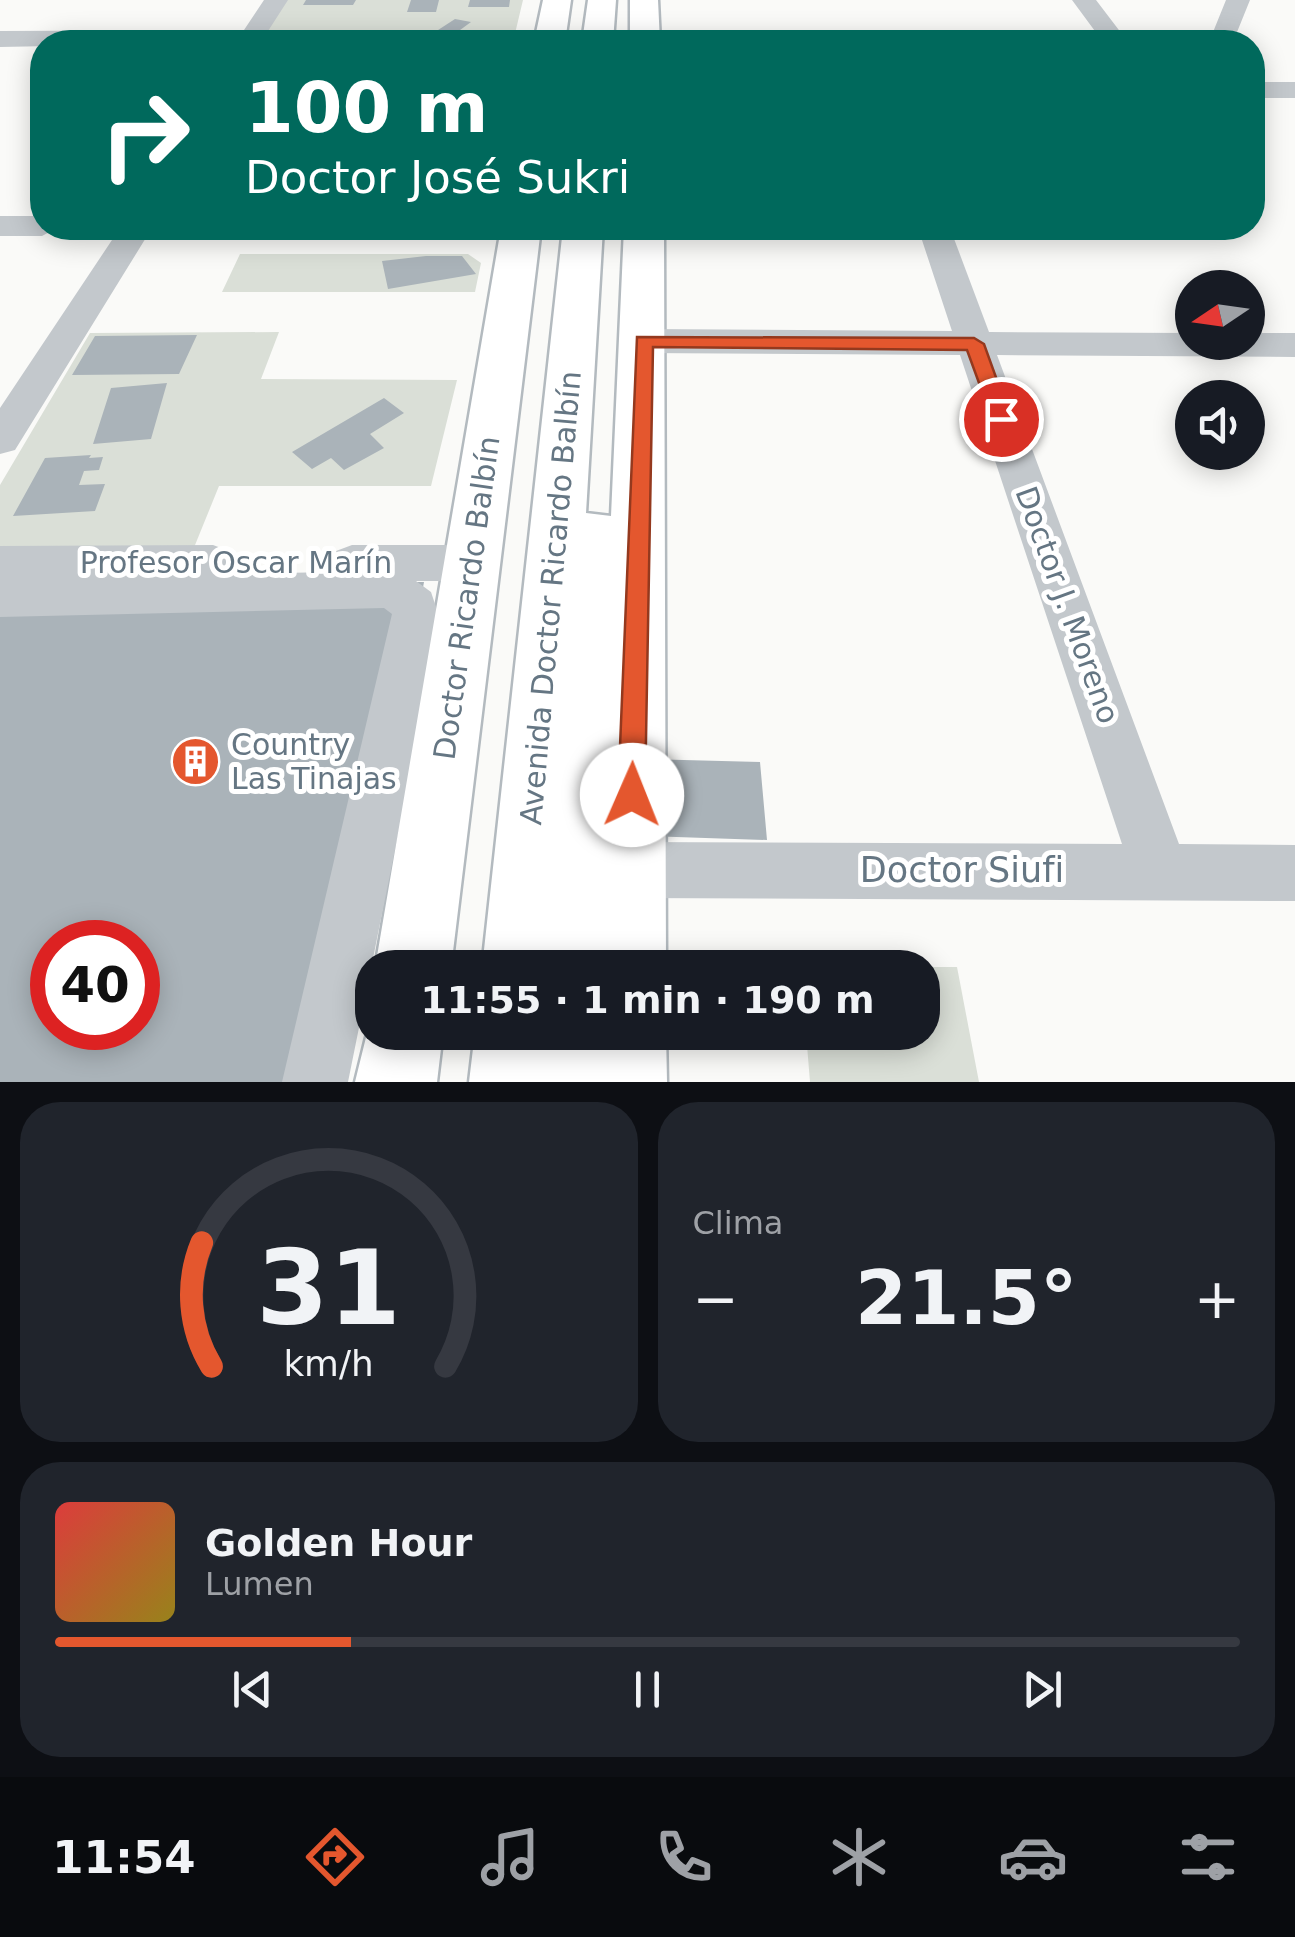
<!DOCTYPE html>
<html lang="es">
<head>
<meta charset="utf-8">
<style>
	:root { --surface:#171b24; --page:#20242c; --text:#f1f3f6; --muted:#9ea1a6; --line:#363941; --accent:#e4572e }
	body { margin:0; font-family:"DejaVu Sans",sans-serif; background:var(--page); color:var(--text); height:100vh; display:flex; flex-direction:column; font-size:38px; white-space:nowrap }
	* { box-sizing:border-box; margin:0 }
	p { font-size:32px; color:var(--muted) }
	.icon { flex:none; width:55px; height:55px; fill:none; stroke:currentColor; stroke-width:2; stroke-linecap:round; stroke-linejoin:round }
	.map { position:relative; height:1082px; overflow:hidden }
	.side { display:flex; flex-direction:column; gap:20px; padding:20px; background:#0d0f14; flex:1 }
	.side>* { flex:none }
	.banner { position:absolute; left:30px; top:30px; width:1235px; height:210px; border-radius:40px; box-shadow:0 5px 25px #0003; background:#00695c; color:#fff; overflow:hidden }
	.needle { width:65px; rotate:257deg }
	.buttons { position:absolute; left:1175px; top:270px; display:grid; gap:20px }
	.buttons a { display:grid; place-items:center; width:90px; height:90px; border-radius:50%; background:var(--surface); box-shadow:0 5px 25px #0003; font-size:50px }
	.speed { position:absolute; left:30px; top:920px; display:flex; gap:20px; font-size:50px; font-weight:700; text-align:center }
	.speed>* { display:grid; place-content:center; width:130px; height:130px; border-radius:50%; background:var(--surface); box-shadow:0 5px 25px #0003; line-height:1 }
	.speed .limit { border:15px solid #d22; background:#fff; color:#111 }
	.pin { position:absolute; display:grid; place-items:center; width:85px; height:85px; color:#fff; margin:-42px; border:5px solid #fff; border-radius:50%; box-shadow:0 2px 10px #0007 }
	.me { position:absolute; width:110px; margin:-55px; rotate:1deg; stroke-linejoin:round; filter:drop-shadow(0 0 8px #0008) }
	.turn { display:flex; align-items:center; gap:35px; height:210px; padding:0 50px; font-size:45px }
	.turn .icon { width:130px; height:130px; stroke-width:2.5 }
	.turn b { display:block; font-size:70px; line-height:85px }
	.big { font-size:75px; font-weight:800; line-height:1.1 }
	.side .tile { flex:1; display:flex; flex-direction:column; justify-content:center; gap:15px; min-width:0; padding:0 35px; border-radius:40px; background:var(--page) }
	.side .dial { align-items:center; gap:0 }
	.dial svg { height:260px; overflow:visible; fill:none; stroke:var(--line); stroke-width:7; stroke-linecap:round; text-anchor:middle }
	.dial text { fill:var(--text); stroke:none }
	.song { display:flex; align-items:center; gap:30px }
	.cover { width:120px; height:120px; border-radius:15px; background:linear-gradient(135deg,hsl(0 70% 55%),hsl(50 70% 35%)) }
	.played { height:10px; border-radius:5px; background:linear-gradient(90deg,var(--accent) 25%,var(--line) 25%) }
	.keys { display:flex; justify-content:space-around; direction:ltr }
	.heat { display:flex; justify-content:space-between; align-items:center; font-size:55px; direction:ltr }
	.side .tiles { flex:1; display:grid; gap:20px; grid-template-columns:1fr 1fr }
	.tile:last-child { grid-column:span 2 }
	.trip { position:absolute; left:355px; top:950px; width:585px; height:100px; border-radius:40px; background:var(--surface); box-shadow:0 5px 25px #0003; font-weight:800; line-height:100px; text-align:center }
	.dock { display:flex; height:160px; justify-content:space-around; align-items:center; background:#090b0e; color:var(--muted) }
	.dock .icon { width:70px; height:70px }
	.dock .selected { color:var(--accent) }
	.dock b { font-size:45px; color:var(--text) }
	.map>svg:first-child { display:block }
</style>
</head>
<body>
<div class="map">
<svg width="1295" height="1082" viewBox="0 0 1295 1082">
	<rect width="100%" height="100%" fill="#fafaf8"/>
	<path fill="#dadfd7" d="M283,0H523L513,42H258Z
		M240,254H468L481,263L475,292H222Z
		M279,332L261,379L457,380L431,486H219L193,550L0,548V485L90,333Z
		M800,967H957L979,1082H810L806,1033L922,1032V968Z"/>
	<path fill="#aab3b9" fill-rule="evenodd" d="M306,0H356L353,5H303Z
		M411,0H439L436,12H407Z
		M470,0H510L509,7H468Z
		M455,19L471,22L456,33H464L458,42H399L408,30L435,32Z
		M426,256H462L476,274L388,289L382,261Z
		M197,335L179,374L72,375L95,336Z
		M167,383L151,439L93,444L111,388Z
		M384,398L404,413L370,434L384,448L344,470L331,458L312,469L292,452Z
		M91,455L89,458L103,457L99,470L84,471L79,485L105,484L95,511L13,516L45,458Z
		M0,582H424L333,1082H0ZM52,942H138V1028H52Z
		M645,759L760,762L767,840L647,836Z"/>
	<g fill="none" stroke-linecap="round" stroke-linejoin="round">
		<defs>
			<path id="secondary" d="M543,0H571L565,42H534Z
				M588,0H616L613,42H582Z
				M630,0H658L660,42H630Z
				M501,228H541L451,968H375Z
				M563,228H603L586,513L611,516L624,228H664L666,968H482Z
				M372,1013V1032H443L437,1082H355Z
				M475,1032H666L667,1082H469Z"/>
		</defs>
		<use href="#secondary" stroke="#b3babf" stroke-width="5"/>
		<path fill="#c3c8cc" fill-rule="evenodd" d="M264,0H288L261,42L0,47V31L244,30Z
			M1072,0H1096L1128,42H1103Z
			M1226,0H1250L1233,42H1209Z
			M1252,82H1295V98H1252Z
			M0,216H42V228H57L42,236H0Z
			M120,228H152L15,450L0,454V408Z
			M258,228H536L537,230L521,240L274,238Z
			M918,228H950L989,332L1192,333V342H1248V333H1295V357L997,355L1179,844L1295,845V901L629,898L609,890L600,870L609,850L629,842L1122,844L960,355L643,353L630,349L624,341L630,333L643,329L952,331Z
			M213,545L229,551L236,563L230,574L334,572L329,563L336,551L352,545H472L488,551L495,563L488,575L472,581H416L431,592L441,622L348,1082H282L392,614L384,608L0,617V546Z"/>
		<use href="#secondary" fill="#fff" fill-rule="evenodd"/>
	</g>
	<path fill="#e4572e" stroke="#94391e" stroke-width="2.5" d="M637,337L974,338L984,344L1011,419L1001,426L994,424L967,350L653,347L645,795L641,804L632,808L622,804L618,795Z"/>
	<defs>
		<symbol id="building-disc" viewBox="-11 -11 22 22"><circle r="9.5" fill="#e4572e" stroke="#fff"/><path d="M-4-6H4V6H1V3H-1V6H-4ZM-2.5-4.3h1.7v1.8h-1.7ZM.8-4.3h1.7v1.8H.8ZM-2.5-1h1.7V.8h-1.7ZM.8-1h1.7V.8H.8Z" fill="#fff"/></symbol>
	</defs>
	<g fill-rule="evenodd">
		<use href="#building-disc" x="168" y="734" width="55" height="55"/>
	</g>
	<g text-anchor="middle" stroke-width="10" stroke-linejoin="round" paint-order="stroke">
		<g font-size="30" fill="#657683" stroke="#fff">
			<text x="236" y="573">Profesor Oscar Marín</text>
			<text transform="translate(467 598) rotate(-82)" y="10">Doctor Ricardo Balbín</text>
			<text transform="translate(551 598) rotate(-85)" y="10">Avenida Doctor Ricardo Balbín</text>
			<text transform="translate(1067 605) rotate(70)" y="10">Doctor J. Moreno</text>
		</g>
		<g font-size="30" fill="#657683" stroke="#fff" text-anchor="start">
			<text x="231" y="755">Country<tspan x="231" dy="34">Las Tinajas</tspan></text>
		</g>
		<g font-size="35" fill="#657683" stroke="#fff">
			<text x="962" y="882">Doctor Siufi</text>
		</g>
	</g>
</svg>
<div class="buttons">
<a><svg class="needle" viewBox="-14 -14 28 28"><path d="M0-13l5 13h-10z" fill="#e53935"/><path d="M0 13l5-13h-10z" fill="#9ea1a6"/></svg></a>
<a><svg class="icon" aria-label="sound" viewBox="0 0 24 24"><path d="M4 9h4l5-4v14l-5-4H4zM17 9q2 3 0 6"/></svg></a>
</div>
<div class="speed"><div class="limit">40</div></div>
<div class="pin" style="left:1001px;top:419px;background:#d93025"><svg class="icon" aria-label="arrive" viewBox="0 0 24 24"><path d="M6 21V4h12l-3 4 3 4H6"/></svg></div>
<svg class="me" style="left:632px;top:795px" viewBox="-20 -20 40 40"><circle r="19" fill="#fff"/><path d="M0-13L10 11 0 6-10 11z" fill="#e4572e"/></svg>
<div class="trip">11:55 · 1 min · 190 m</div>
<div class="banner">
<div class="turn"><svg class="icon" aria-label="right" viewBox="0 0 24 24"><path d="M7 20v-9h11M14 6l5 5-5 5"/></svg><div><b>100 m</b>Doctor José Sukri</div></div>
</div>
</div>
<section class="side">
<div class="tiles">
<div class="tile dial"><svg viewBox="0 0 100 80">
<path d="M14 69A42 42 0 1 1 86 69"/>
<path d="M14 69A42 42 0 0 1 11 31" stroke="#e4572e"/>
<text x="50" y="56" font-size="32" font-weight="700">31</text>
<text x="50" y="72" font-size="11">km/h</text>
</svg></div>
<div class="tile"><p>Clima</p>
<div class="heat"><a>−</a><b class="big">21.5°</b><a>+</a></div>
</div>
<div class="tile">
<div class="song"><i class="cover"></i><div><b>Golden Hour</b><p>Lumen</p></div></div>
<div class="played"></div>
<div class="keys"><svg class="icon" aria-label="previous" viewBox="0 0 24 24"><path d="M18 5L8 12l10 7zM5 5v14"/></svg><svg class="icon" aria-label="pause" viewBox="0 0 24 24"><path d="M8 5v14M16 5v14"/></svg><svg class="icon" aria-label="next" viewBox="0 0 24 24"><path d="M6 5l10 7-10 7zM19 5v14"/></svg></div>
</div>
</div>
</section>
<nav class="dock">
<b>11:54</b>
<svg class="icon selected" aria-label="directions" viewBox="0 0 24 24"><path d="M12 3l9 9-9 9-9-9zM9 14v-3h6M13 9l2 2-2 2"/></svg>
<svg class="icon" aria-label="music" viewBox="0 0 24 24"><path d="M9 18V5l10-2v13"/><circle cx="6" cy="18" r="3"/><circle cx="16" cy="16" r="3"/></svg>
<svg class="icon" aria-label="phone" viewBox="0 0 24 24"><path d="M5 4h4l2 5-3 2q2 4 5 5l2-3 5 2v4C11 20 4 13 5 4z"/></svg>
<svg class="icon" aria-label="climate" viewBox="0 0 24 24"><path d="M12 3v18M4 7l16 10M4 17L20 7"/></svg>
<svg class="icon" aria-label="car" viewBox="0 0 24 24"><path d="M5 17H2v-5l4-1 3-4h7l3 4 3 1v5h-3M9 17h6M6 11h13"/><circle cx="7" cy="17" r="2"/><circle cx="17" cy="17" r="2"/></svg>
<svg class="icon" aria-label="filters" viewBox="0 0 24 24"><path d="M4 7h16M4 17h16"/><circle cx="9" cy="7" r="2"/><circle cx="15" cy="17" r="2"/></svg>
</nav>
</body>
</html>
